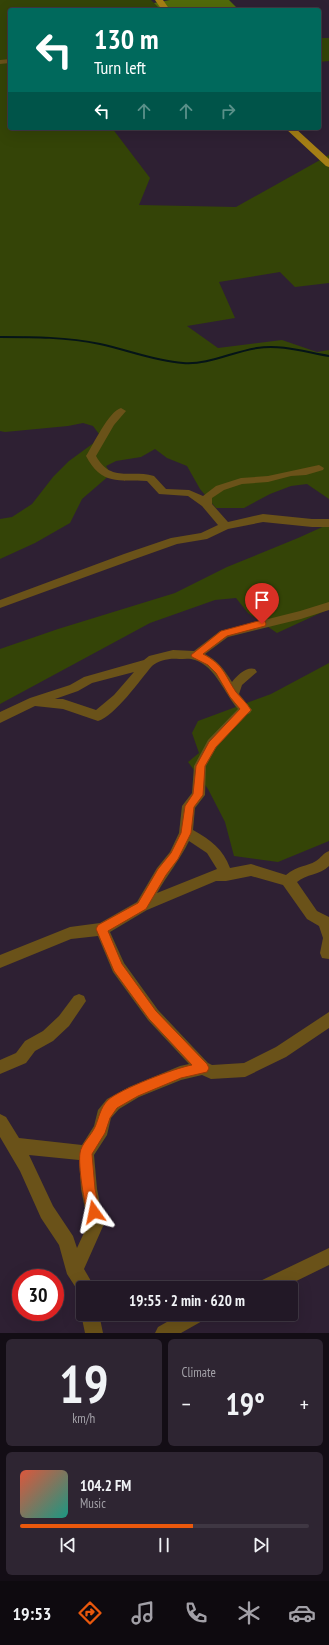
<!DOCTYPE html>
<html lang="en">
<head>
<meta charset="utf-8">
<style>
	:root { --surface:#221826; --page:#2e2532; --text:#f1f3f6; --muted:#a2a0a7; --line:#3f3743; --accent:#ea580c }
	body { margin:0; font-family:"PT Sans Narrow",sans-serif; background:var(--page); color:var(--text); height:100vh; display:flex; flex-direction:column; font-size:15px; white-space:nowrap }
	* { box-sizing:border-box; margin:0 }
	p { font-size:13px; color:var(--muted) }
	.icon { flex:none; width:22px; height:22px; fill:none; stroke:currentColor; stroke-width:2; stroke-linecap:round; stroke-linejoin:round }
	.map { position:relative; height:1333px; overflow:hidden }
	.details { display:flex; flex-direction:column; gap:6px; padding:6px; background:#130d15; flex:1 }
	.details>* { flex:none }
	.guide { position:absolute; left:8px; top:8px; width:313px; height:122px; border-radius:4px; box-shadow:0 4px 16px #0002,0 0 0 1px var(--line); background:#00695c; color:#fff; overflow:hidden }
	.speed { position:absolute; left:12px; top:1269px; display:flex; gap:8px; font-size:20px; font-weight:700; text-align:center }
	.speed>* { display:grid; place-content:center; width:52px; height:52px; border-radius:50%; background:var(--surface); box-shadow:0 4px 16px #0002,0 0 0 1px var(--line); line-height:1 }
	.speed .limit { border:6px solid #d22; background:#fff; color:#111 }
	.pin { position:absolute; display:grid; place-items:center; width:34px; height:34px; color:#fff; margin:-41px -17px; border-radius:50% 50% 50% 0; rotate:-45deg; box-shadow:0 0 4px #0007 }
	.pin .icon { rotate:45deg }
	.me { position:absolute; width:44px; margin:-22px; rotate:348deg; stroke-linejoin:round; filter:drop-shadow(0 0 3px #0008) }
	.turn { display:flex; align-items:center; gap:14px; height:84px; padding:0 20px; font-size:18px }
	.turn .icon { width:52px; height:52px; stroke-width:2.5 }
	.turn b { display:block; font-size:28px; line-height:34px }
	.lanes { display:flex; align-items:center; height:38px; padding:0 20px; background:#0003; justify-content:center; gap:20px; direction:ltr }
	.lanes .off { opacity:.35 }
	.big { font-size:30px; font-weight:600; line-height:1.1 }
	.details .widget { flex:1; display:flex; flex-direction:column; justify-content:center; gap:6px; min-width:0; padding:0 14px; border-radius:6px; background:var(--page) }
	.details .dial { align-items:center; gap:0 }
	.dial b { font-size:52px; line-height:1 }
	.song { display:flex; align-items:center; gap:12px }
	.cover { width:48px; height:48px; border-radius:6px; background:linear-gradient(135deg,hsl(10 70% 55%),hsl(170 70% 35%)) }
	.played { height:4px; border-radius:2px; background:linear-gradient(90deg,var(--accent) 60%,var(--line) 60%) }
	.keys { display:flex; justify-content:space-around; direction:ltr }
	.heat { display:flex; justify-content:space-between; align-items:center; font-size:22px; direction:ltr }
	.details .tiles { flex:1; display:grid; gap:6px; grid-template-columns:1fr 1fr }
	.widget:last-child { grid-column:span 2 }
	.trip { position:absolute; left:76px; top:1281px; width:222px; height:40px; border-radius:4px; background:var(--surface); box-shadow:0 4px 16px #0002,0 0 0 1px var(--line); font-weight:600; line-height:40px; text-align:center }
	.menu { display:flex; height:64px; justify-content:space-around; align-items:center; background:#0e0a0f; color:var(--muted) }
	.menu .icon { width:28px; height:28px }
	.menu .active { color:var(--accent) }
	.menu b { font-size:18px; color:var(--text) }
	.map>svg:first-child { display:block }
</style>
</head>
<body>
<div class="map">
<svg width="329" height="1333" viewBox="0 0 329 1333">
	<rect width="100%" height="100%" fill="#2e2033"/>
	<path fill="#344407" d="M0,0H151L161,10H10V128H112L150,178L139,205L236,207L329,155V283L295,287L280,272L219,282L235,318L187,326L218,348L282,340L317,352L329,350V499L307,484L291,486L270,494L244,508H216L200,489L187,466L167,458L155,449L141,457L116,461L106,466L111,474L82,499L70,523L35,543L0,559V519L12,517L32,504L53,477L69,461L95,442L99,434L93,426L83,423L68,426L5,432L0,431Z
		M319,38H329V61L319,62Z
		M329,524V609L277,633L248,613L236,598L215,600L150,623L0,704V649L58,629L175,593L227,567L298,538Z
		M329,663V841L278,862L234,856L225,822L208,789L188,762L199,753L192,733L198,721L271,694Z"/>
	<path fill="#516a0a" d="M170,0H229L239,10H161L154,3Z"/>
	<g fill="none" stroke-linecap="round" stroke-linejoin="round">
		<path stroke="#051418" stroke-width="2" d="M0,337C33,337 67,337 100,344C128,350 154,361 183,363C209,365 231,352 257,348C281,344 305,352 329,356"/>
		<path fill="#6a5219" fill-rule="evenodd" d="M10,59V63L0,64V60Z
			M121,408L126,411L114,425L96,456C111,483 130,469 154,476L166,489L189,490L203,496L216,486L241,478L268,476L319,465L324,468L323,470L306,475L291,476L268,482L242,484L224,490L212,498V504L228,522L263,514L312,519H329V527H312L263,522L228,529L207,539L177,544L132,560L0,608V600L124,554L171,538L201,533L218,525L202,506L188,496L159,494L147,481C119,480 101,485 86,456C93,445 109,411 121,408Z
			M329,602V610L301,619L228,637L205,654C218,661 224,669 232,682C237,675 247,666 255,669L257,672L242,685L239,694L252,710L250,713L244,716L216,748L206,766L205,795L195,808L193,830C211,840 223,849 230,868L251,864L286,875C298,865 306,867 316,861C321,858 323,853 329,851V866C320,875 306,874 297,882L317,911L329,917V959L322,958L320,953L323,938L319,926L307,919L283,885L251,876L226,881H216L147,910L110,932L124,963L158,1010L208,1063L212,1065L244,1063L276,1047L329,1012V1028L286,1057L245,1077L211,1079L202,1075L181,1080L139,1097L119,1109L111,1118L107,1135L94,1155L97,1189L104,1224L84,1269L95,1288H83V1295L80,1294L67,1274L59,1245L41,1218L20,1171L0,1137V1114L6,1117L19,1138L82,1145L94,1126L98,1110L107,1099L129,1087L180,1066L189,1064L148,1020L113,972L98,936L71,939L0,968V955L70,927L100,923L137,902L157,868L170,852L179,833L182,806L192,793L194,766L208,740L238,709C224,693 216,667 195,660C190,658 184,659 179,659C170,658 159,660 152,666C140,680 115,716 98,721L63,709L35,706L0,723V712L30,698L70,685L84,677L144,660L149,656L173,650L194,651L220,631L300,611ZM134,672L114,695L96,710L63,699H55L78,691L92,683ZM189,841L207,853L217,869L157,893C167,875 180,860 189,841ZM29,1155L79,1160L81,1189L88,1224L77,1248L73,1236L53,1206Z
			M79,994L84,996L86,1001L69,1026L53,1041L35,1051L26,1063L0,1074V1060L16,1053L25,1041L43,1031L59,1016L74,996Z
			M329,1248V1265L282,1288H255L258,1282Z
			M83,1310V1314H99L103,1333H85L81,1314Z
			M181,1314H207L204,1320L181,1333H155L158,1327Z"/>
		<path fill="#a57f15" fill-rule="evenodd" d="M155,0H163L170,10H162Z
			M285,128H295L329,159V167L326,166Z"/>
	</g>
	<path fill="#ea580c" stroke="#983908" d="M262,620L265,621L266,624L265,626L227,636L203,654C224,665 224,674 236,692C241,698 247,703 251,710L216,747L205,766L203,795L194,807L191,833L178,859L166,875L146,909L108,931L122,964L156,1011L207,1064L209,1068L207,1072L181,1078L138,1096L117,1108L110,1118L105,1133L92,1154L95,1189L100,1212L98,1217L94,1218L89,1217C84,1205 78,1165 80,1153C81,1144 91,1136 95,1127C99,1118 100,1108 108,1100C120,1089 175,1068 192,1065L149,1019L114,971L96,929L98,925L138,903L158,869L171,853L181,833L185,806L193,794L196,766L209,742L240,709L230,697L216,673L208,665L192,657L191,655L221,631Z"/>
</svg>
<div class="speed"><div class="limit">30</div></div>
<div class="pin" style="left:262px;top:624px;background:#d93025"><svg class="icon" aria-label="arrive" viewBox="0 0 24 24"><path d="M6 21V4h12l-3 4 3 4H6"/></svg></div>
<svg class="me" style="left:94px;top:1212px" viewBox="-20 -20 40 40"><path d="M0-17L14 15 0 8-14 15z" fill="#ea580c" stroke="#fff" stroke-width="4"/></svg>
<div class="trip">19:55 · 2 min · 620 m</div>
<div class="guide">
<div class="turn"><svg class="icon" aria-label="left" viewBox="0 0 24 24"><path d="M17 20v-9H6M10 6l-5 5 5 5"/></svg><div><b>130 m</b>Turn left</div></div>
<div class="lanes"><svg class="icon" aria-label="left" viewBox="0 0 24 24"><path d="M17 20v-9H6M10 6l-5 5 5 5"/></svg><svg class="icon off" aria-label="ahead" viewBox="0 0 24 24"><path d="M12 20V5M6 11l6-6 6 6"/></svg><svg class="icon off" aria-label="ahead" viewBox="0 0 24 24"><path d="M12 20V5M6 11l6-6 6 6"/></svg><svg class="icon off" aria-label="right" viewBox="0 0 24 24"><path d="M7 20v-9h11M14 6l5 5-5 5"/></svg></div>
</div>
</div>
<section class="details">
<div class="tiles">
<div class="widget dial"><b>19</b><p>km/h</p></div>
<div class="widget"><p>Climate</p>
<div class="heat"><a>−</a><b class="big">19°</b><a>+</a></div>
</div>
<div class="widget">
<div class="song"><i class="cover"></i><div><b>104.2 FM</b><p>Music</p></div></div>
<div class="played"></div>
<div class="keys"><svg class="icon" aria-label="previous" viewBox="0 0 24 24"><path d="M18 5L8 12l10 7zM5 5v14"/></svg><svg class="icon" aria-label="pause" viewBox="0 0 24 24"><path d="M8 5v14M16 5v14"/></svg><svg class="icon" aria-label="next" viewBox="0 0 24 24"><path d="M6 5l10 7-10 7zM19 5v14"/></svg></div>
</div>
</div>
</section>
<nav class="menu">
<b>19:53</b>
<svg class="icon active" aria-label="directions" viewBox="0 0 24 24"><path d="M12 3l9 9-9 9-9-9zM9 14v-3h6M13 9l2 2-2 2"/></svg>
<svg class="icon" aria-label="music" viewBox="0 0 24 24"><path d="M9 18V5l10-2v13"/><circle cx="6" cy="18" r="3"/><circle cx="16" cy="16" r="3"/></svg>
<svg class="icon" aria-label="phone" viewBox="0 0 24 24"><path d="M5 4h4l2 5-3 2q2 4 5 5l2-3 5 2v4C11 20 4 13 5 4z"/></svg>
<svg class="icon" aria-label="climate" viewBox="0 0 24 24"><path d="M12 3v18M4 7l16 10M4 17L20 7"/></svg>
<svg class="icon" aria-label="car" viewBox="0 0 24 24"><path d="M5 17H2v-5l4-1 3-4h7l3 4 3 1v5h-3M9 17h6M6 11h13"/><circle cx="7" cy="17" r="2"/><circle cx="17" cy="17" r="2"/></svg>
</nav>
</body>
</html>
